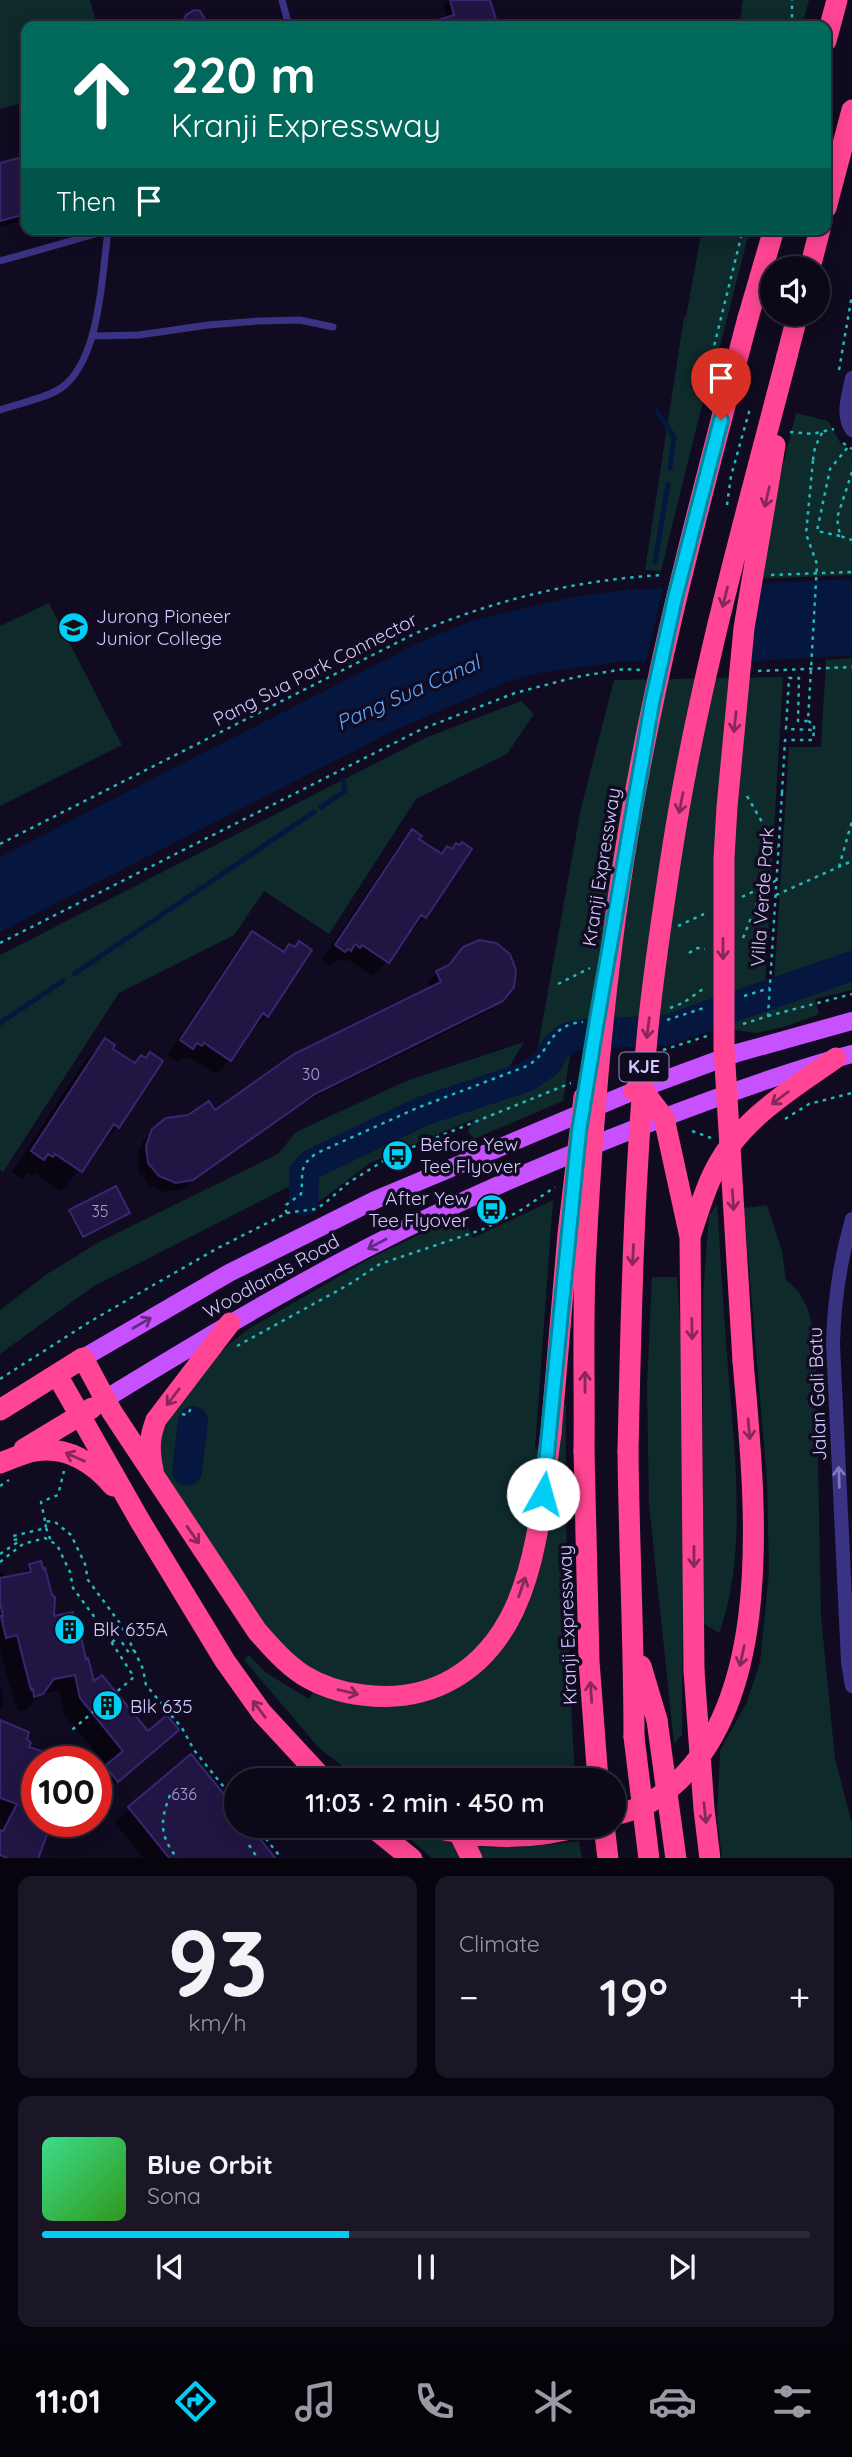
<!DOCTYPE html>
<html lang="en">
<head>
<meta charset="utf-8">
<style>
	:root { --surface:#0c0818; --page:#1a1625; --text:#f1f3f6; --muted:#9a9aa2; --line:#2c2937; --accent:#00cef5 }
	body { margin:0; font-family:Quicksand,sans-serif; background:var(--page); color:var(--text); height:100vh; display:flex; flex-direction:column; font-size:26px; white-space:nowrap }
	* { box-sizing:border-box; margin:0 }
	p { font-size:23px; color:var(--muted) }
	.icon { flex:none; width:38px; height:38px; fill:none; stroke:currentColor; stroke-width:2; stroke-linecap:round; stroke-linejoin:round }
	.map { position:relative; height:1858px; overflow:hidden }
	.panel { display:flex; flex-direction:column; gap:18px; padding:18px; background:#07040d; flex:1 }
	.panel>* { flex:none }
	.top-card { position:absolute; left:21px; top:21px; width:810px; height:214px; border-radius:14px; box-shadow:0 4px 18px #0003,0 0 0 2px var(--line); background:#00695c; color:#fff; overflow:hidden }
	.controls { position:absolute; left:760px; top:256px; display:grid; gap:14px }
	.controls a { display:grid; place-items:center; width:70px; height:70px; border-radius:50%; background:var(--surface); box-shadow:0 4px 18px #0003,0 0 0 2px var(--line); font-size:35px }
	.speed { position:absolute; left:21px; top:1746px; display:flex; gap:14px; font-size:35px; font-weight:700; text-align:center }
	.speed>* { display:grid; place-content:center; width:91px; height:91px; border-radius:50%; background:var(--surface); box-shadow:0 4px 18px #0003,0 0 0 2px var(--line); line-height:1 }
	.speed .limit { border:10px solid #d22; background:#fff; color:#111 }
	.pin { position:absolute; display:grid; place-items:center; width:60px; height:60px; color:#fff; margin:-72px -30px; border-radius:50% 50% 50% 0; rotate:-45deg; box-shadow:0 0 7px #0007 }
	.pin .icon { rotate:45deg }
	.me { position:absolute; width:77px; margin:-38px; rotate:7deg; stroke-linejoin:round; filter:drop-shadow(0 0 5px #0008) }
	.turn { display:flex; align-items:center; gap:24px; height:147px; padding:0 35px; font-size:32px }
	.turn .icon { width:91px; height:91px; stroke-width:2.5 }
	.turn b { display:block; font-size:49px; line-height:60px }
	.then { display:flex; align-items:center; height:66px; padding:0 35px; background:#0003; gap:14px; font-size:26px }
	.big { font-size:52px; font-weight:600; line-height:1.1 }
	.panel .card { flex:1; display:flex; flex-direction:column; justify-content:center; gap:10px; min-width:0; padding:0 24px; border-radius:14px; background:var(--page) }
	.panel .dial { align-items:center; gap:0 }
	.dial b { font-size:91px; line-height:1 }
	.song { display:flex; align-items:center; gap:21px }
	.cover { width:84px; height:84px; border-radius:10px; background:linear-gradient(135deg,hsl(150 70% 55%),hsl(110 70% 35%)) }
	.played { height:7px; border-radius:4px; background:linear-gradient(90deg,var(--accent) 40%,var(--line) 40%) }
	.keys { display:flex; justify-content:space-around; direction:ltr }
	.heat { display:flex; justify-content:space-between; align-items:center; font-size:38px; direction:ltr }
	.panel .tiles { flex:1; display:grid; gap:18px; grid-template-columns:1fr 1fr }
	.card:last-child { grid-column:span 2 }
	.trip { position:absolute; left:224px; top:1768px; width:402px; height:70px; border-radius:35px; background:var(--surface); box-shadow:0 4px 18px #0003,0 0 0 2px var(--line); font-weight:600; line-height:70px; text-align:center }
	.tabs { display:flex; height:112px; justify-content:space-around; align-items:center; background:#05030a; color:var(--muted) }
	.tabs .icon { width:49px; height:49px }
	.tabs .active { color:var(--accent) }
	.tabs b { font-size:32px; color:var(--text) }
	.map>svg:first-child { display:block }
</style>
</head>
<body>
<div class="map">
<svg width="852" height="1859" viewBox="0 0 852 1859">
	<rect width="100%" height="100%" fill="#100b20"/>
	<path fill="#0e2a2b" d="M0,0H90L97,26H26V102L0,109Z
		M743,0H809L802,26H739Z
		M702,229H750L707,397L703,401L661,571L645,570L684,317H686Z
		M796,413L828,421L841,444L852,452V575L759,579L767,530Z
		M49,603L122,745L0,806V626Z
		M852,658V955L774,983L789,747H821L826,660Z
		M783,677L765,986L665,1020L579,1022L559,1028L548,1036L537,1052L581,808L614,680Z
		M521,701L534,714L507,754L416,799L329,934L264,891L234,935L119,993L3,1172L0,1170V955L425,738Z
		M852,973V990L815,999L819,1014L787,1026L757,1033L734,1030L733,1013Z
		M524,1042L508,1069L413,1104L312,1151L295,1170L294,1184L94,1286L0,1354V1310L47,1274L99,1242L278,1154L296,1132L406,1081Z
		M572,1042L563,1101L474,1139L468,1131L474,1119L370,1163L316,1204V1172L324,1163L425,1117L529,1083L544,1075L562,1050Z
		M553,1200L535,1449L556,1451L561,1404L566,1405C565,1530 568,1655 575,1780H360L319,1748L244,1660L249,1655L265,1672L309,1699L323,1676L306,1667L264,1628L158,1463L159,1433L216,1356L227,1346L250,1328L369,1259L437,1226L465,1221L473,1238Z
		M717,1204C721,1263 724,1321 729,1379C735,1458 747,1558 719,1633L703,1623V1294L709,1216Z
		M767,1205L782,1251L786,1280C811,1297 814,1331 816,1359L821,1617L835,1758L852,1824V1858H722L717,1817L720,1750L746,1704L760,1663L769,1572L767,1481L744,1208Z
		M652,1277H677C689,1429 682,1583 682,1735L674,1744L649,1504L647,1386Z
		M416,1832C431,1836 448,1843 463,1845C502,1851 541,1846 579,1841L582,1858H432L410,1839Z"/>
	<path fill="#05173f" d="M852,579V655L760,661H625L538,673L507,682L393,731L0,932V857L418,643L471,621L572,597L625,590Z"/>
	<path fill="#100b20" d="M758,580L748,664L645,665L664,585Z"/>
	<path fill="#0007" d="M448,0H488L496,26H438L447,19L443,6Z
		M187,16L206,23H225V26H177Z
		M26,158V220L0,227V165Z
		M412,831L417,840L440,855L448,848L425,917L411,932L408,930L388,961L373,976L347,959L344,961L340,959L330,965L322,960L398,846Z
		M252,933L267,1016L253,1030L250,1029L230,1060L216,1074L189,1057L186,1059L183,1057L177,1062L167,1055L238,948Z
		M464,948L501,1000L491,1010L303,1103L181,1189L165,1192L150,1186L139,1173L137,1157L143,1141L153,1131L214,1113L430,989L427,982L437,973L446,968Z
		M105,1041L111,1049L134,1064L118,1126L61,1191L35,1173L32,1176L28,1173L23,1179L12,1172L85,1061Z
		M70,1211L126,1214L81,1238L69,1213Z
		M30,1566L52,1619L84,1661L93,1685L148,1733L177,1730L101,1796L96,1790V1778L108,1767L64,1714L59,1690L41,1694L26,1710L19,1711L17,1704H15L0,1650V1573L3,1572L5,1579L19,1576Z
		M0,1686L4,1700L0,1710Z
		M0,1722L25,1739L27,1748L71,1761L37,1762V1822H54L47,1829L36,1859H0V1824L2,1819H0Z
		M191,1757L236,1812V1825L273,1859H144L114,1822Z"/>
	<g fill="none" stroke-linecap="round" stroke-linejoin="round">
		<path stroke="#05173f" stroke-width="5" d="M657,411L674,437L670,468
			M655,562L668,484
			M321,807L345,791L343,781
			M74,974L314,812
			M0,1023L63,981"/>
		<path stroke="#05173f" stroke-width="30" d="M304,1201V1173L312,1164L423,1111L526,1077L547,1063L556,1047L569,1037L585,1034L667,1030L852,966
			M187,1471L193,1421"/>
	</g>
	<path fill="#211643" stroke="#392671" stroke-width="2" d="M450,0H490L498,26H428V23L454,15Z
		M194,10L200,11L209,26H181L186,15Z
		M26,156V214L0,221V163Z
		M412,829L422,836L419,839L442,854L447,846L452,849L456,843L460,845L462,842L472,849L426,918L421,915L389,963L362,945L360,948L355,944L351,951L348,949L345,952L335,945Z
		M252,931L284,952L289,944L295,947L299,941L312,950L268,1017L263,1013L231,1061L204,1043L202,1046L197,1043L193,1049L180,1040Z
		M479,940L496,943L510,954L516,970L514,987L503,1001L315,1094L193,1180L176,1183L159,1176L148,1163L146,1146L152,1129L166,1118L188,1115L209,1101L215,1110L294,1054L441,982L436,971L449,965L463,947Z
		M105,1038L115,1045L113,1049L135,1063L141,1055L146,1058L150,1052L163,1061L119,1128L114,1124L82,1172L55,1154L53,1157L48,1154L44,1160L31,1151Z
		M116,1186L130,1213L83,1237L69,1210Z
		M41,1561L43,1569L45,1568L52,1595L55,1597L54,1616L73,1612L74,1619L77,1618L86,1659L88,1658L94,1681L102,1675L148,1731L167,1715L179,1730L118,1782L105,1766L123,1751L80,1698L75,1675L54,1679L43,1694L34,1697L33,1689L31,1690L17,1635L6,1638L1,1616H3L0,1603V1578L31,1572L29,1564Z
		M0,1720L29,1732L27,1739L31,1743L29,1747L69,1760L68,1762H37V1802L31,1818L50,1826L38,1859H9L0,1855V1830L3,1831L17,1804L0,1798Z
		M191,1754L236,1809V1825H249L276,1859H170L128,1807Z"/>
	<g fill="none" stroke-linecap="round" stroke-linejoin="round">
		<path stroke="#24b9b9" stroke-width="2.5" stroke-dasharray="3.5 5" stroke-linecap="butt" d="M792,26V0
			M839,370L852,295
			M706,403L703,391L743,229
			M790,432L812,434L834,429
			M843,443L852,449
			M813,460L815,447L823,431
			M852,472L837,518L840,536L852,540
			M727,505L731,476L749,412L743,410
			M840,536L817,531L830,469L848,447
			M771,575L852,572
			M758,671L852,667
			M808,721L814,724V730
			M747,796L777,848
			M0,844L414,634C494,600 575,580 663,575
			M839,867L852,821
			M776,895L852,861
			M742,897L777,880
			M597,904C589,893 593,883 604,874
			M678,926L704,914
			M743,938L764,886
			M0,943L422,729L515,693L576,677L624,669L640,670
			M689,953L697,948L705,949
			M558,984L590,968
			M744,996L770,988
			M670,1008L683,1003L706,987
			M768,1016L852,994
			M667,1020L707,1007
			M743,1024L768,1016L782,793
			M663,1050L707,1036
			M785,1119L809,1104L852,1093
			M692,1131L711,1138
			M287,1213L285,1209L286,1205L301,1194C304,1173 297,1167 317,1153L417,1108L527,1066C553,1051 547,1025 583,1022
			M237,1346L348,1285L380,1264L481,1230L518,1212L555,1187
			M0,1379L91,1321L216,1249L287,1213L315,1209L324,1204L348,1183L393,1155L571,1083
			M182,1414L187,1415L192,1407
			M0,1486L9,1480
			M45,1521L41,1502L58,1495L64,1471
			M46,1528L51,1541
			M0,1554L18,1542V1539L13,1540V1536L46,1528L45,1521L55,1522L71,1535L85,1564L88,1580L119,1622L134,1650L143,1669L146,1685L182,1728L194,1750L236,1802
			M0,1562L23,1544L45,1538L57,1545L70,1572L73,1588L101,1626L134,1677L72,1730
			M112,1642L125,1633
			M170,1795C160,1821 159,1836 178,1859
			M255,1825L282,1859
			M249,1845L258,1859"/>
		<path stroke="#3a3283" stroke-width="7" d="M282,0L289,26
			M388,26H392
			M0,261L113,229
			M93,336L139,335L208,325L258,321L300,320L333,327
			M0,410C19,403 45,399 61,388C100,361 102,275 108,231"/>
		<path stroke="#3a3283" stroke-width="14" d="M852,378C849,394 841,415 852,430
			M852,1219C840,1261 834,1301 833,1344L848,1662L852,1686"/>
		<path stroke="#c851ff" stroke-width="18" d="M83,1358L229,1273L375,1200L634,1091L737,1053L852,1021
			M105,1399C219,1329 335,1260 457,1204C519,1175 583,1149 647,1124C714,1098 782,1073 852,1054"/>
		<path stroke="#ff4593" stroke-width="21" d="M826,41L837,0
			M826,208L852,110
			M810,268L820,229
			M748,318L774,229
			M787,356L798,313
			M634,1091L648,1097L664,1118L690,1237L694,1671
			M690,1237C697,1216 703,1195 712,1176C737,1121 789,1091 836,1058
			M57,1375L140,1521L225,1661L262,1713L324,1780
			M0,1410L83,1358L112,1412L257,1631C271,1647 285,1663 303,1675C321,1686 343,1693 363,1695C431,1704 485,1671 514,1610C539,1556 543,1491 551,1433
			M24,1449L92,1408
			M584,1451L589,1661L598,1780
			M628,1451C629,1546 634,1642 634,1737
			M0,1463C12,1459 24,1452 36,1451C67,1446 94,1463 113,1486
			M153,1470C149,1451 149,1438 156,1420L230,1323
			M641,1666L657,1720
			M614,1815C626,1812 639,1809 649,1803C783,1723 754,1493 743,1361
			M370,1825L412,1859
			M425,1825C475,1840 534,1841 584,1825
			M604,1825L608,1859
			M459,1833L472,1859"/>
		<path stroke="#24b9b9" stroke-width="2.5" stroke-dasharray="3.5 5" stroke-linecap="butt" d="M782,793L785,740H813L814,730L786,729L789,678H799L798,721H808L817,564L806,534L813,460
			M101,1626L108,1621L129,1653L134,1650"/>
		<path stroke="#ff4593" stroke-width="21" d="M743,1361L724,1048V858L727,807L744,628L775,445
			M551,1433L568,1234L584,1097
			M584,1451C585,1383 582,1316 586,1249C592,1130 602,1010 619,892C647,697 698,508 748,318
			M628,1451C631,1313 634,1175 647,1038C653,974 663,909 673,845C699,680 745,518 787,356
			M694,1671L704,1809L710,1859
			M657,1720L676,1859
			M634,1737L649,1859"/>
	</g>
	<defs><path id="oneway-shaft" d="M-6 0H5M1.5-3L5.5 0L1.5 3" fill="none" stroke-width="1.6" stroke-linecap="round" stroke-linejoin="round" transform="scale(1.75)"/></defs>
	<g stroke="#88285a">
		<use href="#oneway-shaft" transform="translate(767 497) rotate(103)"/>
		<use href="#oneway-shaft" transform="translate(725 597) rotate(104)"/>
		<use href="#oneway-shaft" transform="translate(735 722) rotate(96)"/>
		<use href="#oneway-shaft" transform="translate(681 803) rotate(101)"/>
		<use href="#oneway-shaft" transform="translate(723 949) rotate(90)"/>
		<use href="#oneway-shaft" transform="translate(648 1028) rotate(97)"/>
		<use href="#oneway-shaft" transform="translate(780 1098) rotate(143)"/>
		<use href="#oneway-shaft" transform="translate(733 1200) rotate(86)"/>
		<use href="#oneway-shaft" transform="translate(633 1255) rotate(93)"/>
		<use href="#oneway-shaft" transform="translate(692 1329) rotate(89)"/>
		<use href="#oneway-shaft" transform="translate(585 1382) rotate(-90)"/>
		<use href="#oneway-shaft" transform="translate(173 1397) rotate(127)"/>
		<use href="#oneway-shaft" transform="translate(749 1429) rotate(85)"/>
		<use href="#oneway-shaft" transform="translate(75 1457) rotate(-156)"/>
		<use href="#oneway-shaft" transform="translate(193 1535) rotate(55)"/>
		<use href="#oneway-shaft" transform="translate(694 1557) rotate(90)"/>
		<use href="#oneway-shaft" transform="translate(522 1587) rotate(-71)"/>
		<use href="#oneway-shaft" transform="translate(742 1656) rotate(102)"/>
		<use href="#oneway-shaft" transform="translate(348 1692) rotate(13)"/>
		<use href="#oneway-shaft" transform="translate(591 1692) rotate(-94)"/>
		<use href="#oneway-shaft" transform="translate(259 1709) rotate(-127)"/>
		<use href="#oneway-shaft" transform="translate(705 1813) rotate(84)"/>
	</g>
	<g stroke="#632a84">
		<use href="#oneway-shaft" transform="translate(377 1244) rotate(152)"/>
		<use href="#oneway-shaft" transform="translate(142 1323) rotate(-30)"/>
	</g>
	<use stroke="#7f76bb" href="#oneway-shaft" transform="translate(839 1477) rotate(-92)"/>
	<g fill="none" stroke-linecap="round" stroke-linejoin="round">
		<defs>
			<path id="route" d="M543,1494L579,1131L597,1020L652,703L675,598L721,420"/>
		</defs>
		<use href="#route" stroke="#00869f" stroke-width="18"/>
		<use href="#route" stroke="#00cef5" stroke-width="12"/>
	</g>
	<defs>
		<symbol id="university-disc" viewBox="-11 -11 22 22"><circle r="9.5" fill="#00cef5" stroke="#100b20"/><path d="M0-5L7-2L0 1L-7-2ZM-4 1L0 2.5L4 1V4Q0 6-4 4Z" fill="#111"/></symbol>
		<symbol id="bus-disc" viewBox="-11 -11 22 22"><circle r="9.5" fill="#00cef5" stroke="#100b20"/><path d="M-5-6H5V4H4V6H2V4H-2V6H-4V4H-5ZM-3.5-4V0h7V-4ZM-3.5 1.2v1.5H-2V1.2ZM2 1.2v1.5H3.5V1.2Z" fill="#111"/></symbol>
		<symbol id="building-disc" viewBox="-11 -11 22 22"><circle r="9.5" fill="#00cef5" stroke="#100b20"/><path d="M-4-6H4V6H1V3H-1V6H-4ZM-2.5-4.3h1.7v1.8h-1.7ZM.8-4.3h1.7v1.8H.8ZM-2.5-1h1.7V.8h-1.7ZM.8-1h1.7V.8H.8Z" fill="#111"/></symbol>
	</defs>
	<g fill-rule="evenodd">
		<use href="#university-disc" x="56" y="610" width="35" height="35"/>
		<use href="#bus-disc" x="380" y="1138" width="35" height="35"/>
		<use href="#bus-disc" x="474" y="1192" width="35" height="35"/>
		<use href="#building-disc" x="52" y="1612" width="35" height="35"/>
		<use href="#building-disc" x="90" y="1688" width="35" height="35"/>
	</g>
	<g text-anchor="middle" stroke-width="7" stroke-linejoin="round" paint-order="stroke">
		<g font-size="16" fill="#a79dd0">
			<text x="311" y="1080">30</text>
			<text x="100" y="1217">35</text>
			<text x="184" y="1800">636</text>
		</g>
		<rect fill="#100b20" stroke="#9991bc" stroke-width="2" x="619.5" y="1052.5" width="49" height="29" rx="5"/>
		<g font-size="18" font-weight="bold" fill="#d4caff">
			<text x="644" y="1073">KJE</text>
		</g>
		<g font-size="19" fill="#d4caff" stroke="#100b20" text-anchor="start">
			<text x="96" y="623">Jurong Pioneer<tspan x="96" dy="22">Junior College</tspan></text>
			<text x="420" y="1151">Before Yew<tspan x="420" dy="22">Tee Flyover</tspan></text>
			<text x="469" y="1205" text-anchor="end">After Yew<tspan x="469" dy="22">Tee Flyover</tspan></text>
			<text x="93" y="1636">Blk 635A</text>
			<text x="130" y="1713">Blk 635</text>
		</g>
		<g font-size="19" fill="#d4caff" stroke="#100b20">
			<text transform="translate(315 669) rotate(-27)" y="7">Pang Sua Park Connector</text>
			<text transform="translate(601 867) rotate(-81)" y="7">Kranji Expressway</text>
			<text transform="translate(762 897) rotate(-86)" y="7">Villa Verde Park</text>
			<text transform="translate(271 1276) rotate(-29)" y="7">Woodlands Road</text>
			<text transform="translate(817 1394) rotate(-92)" y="7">Jalan Gali Batu</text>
			<text transform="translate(567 1625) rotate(-92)" y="7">Kranji Expressway</text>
		</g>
		<g font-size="21" font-style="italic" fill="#58a8ff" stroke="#100b20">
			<text transform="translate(408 693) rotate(-24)" y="7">Pang Sua Canal</text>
		</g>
	</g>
</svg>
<div class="controls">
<a><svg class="icon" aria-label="sound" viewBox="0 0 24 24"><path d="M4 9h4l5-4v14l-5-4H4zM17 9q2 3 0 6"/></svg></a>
</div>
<div class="speed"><div class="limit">100</div></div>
<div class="pin" style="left:721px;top:420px;background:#d93025"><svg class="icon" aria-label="arrive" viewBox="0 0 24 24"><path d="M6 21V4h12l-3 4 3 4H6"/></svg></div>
<svg class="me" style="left:543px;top:1494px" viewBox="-20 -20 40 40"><circle r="19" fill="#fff"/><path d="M0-13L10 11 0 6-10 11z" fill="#00cef5"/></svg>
<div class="trip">11:03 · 2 min · 450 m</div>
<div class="top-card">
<div class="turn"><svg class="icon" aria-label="ahead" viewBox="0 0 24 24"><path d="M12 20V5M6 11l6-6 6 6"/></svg><div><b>220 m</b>Kranji Expressway</div></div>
<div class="then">Then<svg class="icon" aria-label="arrive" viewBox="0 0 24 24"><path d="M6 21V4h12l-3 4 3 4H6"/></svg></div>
</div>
</div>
<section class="panel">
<div class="tiles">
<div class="card dial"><b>93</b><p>km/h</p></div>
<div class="card"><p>Climate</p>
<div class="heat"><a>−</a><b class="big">19°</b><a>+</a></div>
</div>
<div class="card">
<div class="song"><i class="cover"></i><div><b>Blue Orbit</b><p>Sona</p></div></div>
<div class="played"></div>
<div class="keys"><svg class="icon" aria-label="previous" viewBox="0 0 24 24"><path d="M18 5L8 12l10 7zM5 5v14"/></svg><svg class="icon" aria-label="pause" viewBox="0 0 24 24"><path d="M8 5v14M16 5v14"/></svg><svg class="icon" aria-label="next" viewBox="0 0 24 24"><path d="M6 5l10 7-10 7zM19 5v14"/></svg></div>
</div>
</div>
</section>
<nav class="tabs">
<b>11:01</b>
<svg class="icon active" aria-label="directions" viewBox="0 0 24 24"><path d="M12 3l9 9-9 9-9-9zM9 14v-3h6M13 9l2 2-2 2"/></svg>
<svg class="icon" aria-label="music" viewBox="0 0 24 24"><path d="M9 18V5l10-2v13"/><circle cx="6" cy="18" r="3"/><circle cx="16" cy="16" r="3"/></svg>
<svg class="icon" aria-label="phone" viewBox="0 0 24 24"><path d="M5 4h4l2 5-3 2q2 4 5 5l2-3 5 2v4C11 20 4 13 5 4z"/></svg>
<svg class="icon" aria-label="climate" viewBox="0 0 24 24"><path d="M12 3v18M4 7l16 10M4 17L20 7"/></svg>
<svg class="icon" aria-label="car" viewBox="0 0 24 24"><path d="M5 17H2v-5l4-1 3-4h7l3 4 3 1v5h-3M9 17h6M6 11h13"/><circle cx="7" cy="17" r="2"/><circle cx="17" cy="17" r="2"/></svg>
<svg class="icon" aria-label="filters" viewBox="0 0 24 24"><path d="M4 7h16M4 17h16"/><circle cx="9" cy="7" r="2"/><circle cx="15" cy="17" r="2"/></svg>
</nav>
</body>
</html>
